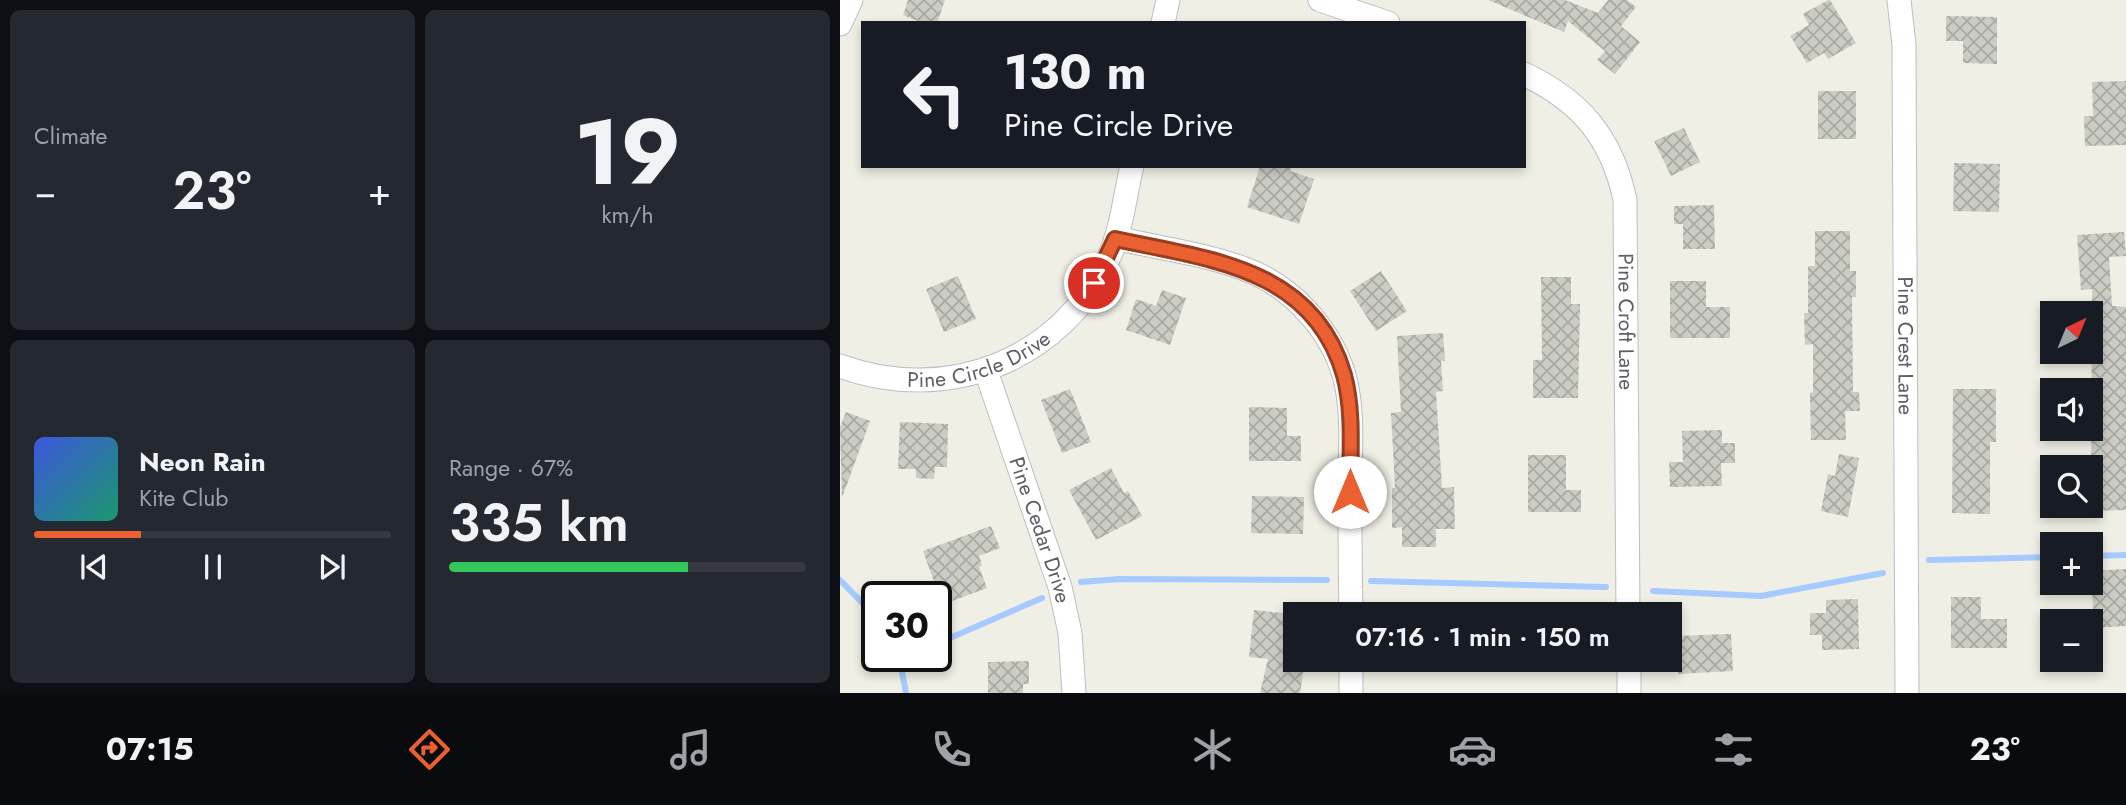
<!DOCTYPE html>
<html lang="en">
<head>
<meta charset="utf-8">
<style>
	:root { --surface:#171b24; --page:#242831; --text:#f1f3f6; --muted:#9ea1a6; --line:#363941; --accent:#ea6031 }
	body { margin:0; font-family:Jost,sans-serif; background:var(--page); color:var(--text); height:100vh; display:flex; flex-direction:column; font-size:26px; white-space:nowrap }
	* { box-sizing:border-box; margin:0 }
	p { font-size:23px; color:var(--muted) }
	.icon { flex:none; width:38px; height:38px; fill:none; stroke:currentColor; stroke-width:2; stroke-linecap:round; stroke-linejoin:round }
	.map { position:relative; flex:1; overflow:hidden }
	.sheet { display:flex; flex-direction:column; gap:10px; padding:10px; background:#0d0f14; width:840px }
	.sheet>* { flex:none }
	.hud { position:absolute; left:21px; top:21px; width:665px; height:147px; border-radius:0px; box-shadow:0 4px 10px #0003; background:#171b24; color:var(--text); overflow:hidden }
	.needle { width:46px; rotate:43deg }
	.controls { position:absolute; left:1200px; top:301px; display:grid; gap:14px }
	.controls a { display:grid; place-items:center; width:63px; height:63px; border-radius:0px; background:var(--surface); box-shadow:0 4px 10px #0003; font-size:35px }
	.speed { position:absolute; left:21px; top:581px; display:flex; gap:14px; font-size:35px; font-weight:700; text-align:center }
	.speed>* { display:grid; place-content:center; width:91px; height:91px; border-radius:50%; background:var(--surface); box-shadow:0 4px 10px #0003; line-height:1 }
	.speed .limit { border:4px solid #111; border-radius:10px; background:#fff; color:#111 }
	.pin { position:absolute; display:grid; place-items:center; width:60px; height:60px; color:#fff; margin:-30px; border:4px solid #fff; border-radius:50%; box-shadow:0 2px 7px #0007 }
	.me { position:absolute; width:77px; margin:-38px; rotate:0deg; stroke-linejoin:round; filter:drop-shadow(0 0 5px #0008) }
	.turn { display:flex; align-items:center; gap:24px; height:147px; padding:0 28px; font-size:32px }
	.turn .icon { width:91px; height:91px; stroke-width:2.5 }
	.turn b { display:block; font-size:49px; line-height:60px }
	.big { font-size:52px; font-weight:600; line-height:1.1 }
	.sheet .widget { flex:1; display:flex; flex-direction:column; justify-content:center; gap:10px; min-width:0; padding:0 24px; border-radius:10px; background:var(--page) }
	.sheet .dial { align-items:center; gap:0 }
	.dial b { font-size:91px; line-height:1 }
	.song { display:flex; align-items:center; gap:21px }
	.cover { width:84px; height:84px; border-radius:10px; background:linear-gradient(135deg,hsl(230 70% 55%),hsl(160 70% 35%)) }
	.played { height:7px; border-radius:4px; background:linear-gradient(90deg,var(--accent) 30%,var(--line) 30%) }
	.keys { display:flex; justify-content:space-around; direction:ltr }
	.heat { display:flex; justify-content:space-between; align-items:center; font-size:38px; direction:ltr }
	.charge { height:10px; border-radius:5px; background:linear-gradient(90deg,#34c759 67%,var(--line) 0) }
	.sheet .tiles { flex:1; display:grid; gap:10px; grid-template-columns:repeat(2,1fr) }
	.trip { position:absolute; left:443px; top:602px; width:399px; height:70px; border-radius:0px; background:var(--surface); box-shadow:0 4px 10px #0003; font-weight:600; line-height:70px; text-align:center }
	.menu { display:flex; height:112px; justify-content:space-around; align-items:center; background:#090b0e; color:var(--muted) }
	.menu .icon { width:49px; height:49px }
	.menu .selected { color:var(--accent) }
	.menu b { font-size:32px; color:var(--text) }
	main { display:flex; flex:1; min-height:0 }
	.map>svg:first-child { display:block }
</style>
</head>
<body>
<main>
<section class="sheet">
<div class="tiles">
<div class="widget"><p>Climate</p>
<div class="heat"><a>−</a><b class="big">23°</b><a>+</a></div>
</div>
<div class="widget dial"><b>19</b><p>km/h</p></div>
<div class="widget">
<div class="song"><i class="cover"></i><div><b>Neon Rain</b><p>Kite Club</p></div></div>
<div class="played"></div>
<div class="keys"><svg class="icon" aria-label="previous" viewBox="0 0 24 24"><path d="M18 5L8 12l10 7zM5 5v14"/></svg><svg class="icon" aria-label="pause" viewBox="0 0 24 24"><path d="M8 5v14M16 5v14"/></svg><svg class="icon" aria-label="next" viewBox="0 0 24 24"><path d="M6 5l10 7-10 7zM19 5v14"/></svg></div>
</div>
<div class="widget"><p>Range · 67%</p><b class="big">335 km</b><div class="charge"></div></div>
</div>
</section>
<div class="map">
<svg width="1286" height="693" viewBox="0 0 1286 693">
	<defs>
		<pattern id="building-cross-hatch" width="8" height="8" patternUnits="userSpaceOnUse" patternTransform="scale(1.75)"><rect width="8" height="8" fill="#ccccc5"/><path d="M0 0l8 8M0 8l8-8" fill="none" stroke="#a9a9a4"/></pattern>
	</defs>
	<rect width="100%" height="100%" fill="#efefe5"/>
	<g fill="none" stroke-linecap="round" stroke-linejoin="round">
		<path stroke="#a6c9ff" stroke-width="6" d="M1251,556L1286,555
			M1089,560L1213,557
			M0,580L37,618
			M531,581L766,587
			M241,582L280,579L487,580
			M813,591L921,596L1043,573
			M96,644L202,598
			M59,656L66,693"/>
	</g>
	<path fill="url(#building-cross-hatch)" d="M68,0H105L97,23H83L63,15Z
		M648,0H725L758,13L768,0H787L796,7L781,26L800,42L775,74L757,60L765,51L728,21L724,32Z
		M988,0H990L1016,43L988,59L984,53L967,63L950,36L969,25L963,14Z
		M1106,16L1157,17V64L1123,63V41H1106Z
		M1286,81V145L1245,146L1244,116H1253L1252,82Z
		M978,91H1016V139H978Z
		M844,128L860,162L831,176L814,141Z
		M1114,163L1160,164L1159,212L1113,211Z
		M420,166H451L450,171L474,179L459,224L407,207Z
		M874,205L875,249H843V224H834V206Z
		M975,231H1010V271H1016V297H1012L1013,392H1019L1020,411H1005L1006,440H971L970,393L973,392V344L965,345L964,313H968V266H975Z
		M1284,232L1286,256L1269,257L1272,306L1286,307V510L1251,511L1252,289L1241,290L1237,235Z
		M541,271L567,311L536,331L510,291Z
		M118,276L136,319L104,332L86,289Z
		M701,277H731V304H740L738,398H693V360H702Z
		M830,281H866V307H890V338H830Z
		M322,290L346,298L330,345L286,330L296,299L316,306Z
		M603,333L605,361H601L603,391L596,392L602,488L614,487L615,529H596V547H562V527L552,528V488H555L551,413L561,412L557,336Z
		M230,389L251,442L222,453L201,400Z
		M1113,389H1156V442H1150V514L1112,513Z
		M409,407L447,408V436H461V461H409Z
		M6,412L30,421L2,498L0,427Z
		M60,422L108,424L107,467H95L94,479L76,478V469H58Z
		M882,430V443H895V463H881L882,486L830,487L829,462H843L842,431Z
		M999,454L1019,458L1008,517L981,511L988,474L995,476Z
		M688,455H726V490H741V512H688Z
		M271,468L284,493L288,491L302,516L256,540L229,490Z
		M412,496L464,497L463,534L411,533Z
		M151,526L160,548L139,556L142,565L139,567L147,588L112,601L105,584L96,587L83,551Z
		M1286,569V626L1254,628L1251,571Z
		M1111,597H1141V619H1167V648H1111Z
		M1018,599L1019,649L982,650V635H970V613H986V600Z
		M414,610L452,614L449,638H455V660H465L460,693H420L428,659L409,657Z
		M891,634L893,671L838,674L836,636Z
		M189,661V684H183V693H148V662Z"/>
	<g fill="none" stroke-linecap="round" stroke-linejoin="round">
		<defs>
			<g id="street">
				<path d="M480,0L548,23"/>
				<path id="s1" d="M1059,0L1064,45L1067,693"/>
				<path d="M323,23L328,0"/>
				<path d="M0,24L11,0"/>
				<path id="s2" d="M684,74C741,101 772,138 785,200L788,614"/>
				<path d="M276,238C317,248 366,254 405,269C451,286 490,328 504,375C514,410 510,450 510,486C510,529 510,572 511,614"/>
				<path id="s3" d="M0,366C107,405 223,361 270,255C282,227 285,195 292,166"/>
				<path id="s4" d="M146,371L220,587L230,633L234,693"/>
				<path d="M511,660V693"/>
				<path d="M789,660V693"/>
			</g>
		</defs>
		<use href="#street" stroke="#bdbec4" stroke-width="25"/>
		<use href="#street" stroke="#fff" stroke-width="23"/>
	</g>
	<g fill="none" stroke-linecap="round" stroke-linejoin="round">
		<defs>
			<path id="route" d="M254,283L275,239C367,259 473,267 504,375C514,412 510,454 510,492"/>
		</defs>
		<use href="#route" stroke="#983e20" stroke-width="18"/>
		<use href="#route" stroke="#ea6031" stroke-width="12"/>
	</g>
	<g text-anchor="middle" stroke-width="7" stroke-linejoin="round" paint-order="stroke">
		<g font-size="21" fill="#5d5f66" stroke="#fff">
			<text dy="7" stroke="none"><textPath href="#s2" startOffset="290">Pine Croft Lane</textPath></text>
			<text dy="7" stroke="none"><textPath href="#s1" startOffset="346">Pine Crest Lane</textPath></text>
			<text dy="7" stroke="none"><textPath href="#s3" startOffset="144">Pine Circle Drive</textPath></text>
			<text dy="7" stroke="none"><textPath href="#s4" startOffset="168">Pine Cedar Drive</textPath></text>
		</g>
	</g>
</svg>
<div class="controls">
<a><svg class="needle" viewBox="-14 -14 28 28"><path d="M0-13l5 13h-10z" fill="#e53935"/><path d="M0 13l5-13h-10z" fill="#9ea1a6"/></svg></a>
<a><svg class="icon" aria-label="sound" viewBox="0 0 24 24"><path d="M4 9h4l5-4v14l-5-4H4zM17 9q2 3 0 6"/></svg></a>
<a><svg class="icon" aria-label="search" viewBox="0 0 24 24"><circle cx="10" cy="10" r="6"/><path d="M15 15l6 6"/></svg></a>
<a>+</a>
<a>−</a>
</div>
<div class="speed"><div class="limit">30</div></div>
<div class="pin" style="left:254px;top:283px;background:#d93025"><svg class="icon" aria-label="arrive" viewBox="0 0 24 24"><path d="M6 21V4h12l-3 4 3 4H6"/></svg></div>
<svg class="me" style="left:510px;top:492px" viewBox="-20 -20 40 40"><circle r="19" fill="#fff"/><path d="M0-13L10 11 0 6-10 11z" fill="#ea6031"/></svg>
<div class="trip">07:16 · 1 min · 150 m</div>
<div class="hud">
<div class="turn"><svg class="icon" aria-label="left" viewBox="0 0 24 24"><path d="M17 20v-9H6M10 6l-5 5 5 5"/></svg><div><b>130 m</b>Pine Circle Drive</div></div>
</div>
</div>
</main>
<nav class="menu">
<b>07:15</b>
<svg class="icon selected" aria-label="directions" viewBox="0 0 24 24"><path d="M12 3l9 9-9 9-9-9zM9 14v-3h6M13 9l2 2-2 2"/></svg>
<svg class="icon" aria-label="music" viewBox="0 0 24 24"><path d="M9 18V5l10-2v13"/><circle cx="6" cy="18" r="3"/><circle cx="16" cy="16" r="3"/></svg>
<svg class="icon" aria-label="phone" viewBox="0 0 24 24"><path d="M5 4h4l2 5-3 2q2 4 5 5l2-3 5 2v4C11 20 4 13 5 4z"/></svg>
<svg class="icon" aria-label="climate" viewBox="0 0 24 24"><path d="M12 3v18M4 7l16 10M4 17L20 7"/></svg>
<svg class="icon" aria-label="car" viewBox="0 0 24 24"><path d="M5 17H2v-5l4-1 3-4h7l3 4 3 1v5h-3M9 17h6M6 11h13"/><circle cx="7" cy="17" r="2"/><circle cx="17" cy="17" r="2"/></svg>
<svg class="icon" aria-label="filters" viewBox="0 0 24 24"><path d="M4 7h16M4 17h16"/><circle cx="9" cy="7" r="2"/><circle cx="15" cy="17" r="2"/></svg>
<b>23°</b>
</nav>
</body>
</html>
